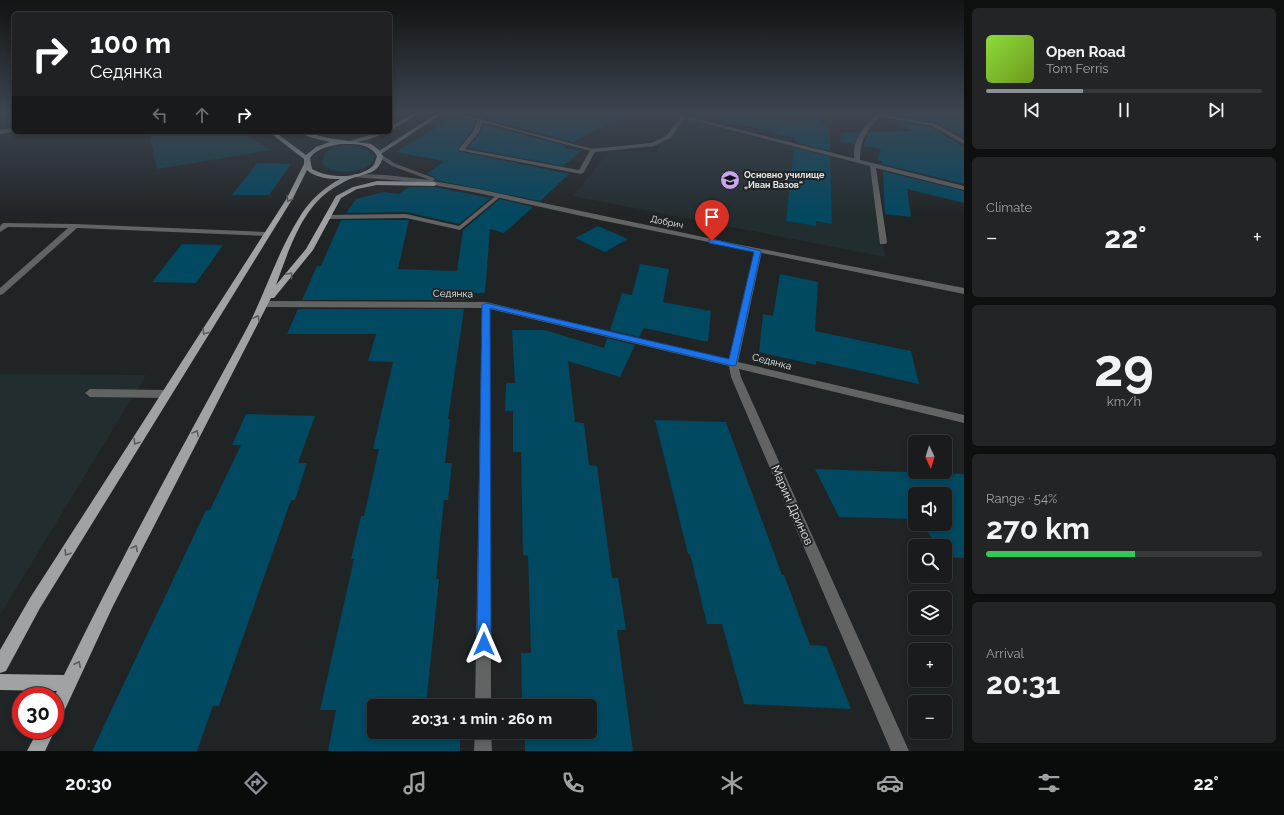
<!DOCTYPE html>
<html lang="en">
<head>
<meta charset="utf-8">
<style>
	:root { --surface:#191b1c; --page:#222425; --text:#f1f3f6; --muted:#9fa1a3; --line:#37393b; --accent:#8c9099 }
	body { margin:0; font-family:Raleway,sans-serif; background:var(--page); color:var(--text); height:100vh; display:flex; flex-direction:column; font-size:15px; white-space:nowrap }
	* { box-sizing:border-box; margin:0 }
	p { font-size:13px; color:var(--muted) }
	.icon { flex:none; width:22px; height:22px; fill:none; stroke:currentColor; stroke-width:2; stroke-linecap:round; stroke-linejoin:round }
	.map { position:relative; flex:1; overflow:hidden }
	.sheet { display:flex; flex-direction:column; gap:8px; padding:8px; background:#0e0f0f; width:320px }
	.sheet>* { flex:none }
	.top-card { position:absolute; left:12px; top:12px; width:380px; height:122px; border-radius:6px; box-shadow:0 2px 6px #0003,0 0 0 1px var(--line); background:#202124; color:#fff; overflow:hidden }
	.needle { width:26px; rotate:176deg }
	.buttons { position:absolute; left:908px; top:435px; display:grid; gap:8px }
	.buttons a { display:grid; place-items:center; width:44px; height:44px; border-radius:6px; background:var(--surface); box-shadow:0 2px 6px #0003,0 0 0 1px var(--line); font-size:20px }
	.speed { position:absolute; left:12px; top:687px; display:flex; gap:8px; font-size:20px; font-weight:700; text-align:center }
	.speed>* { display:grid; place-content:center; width:52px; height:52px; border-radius:50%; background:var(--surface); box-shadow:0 2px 6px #0003,0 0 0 1px var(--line); line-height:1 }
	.speed .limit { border:6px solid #d22; background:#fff; color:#111 }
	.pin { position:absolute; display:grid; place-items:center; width:34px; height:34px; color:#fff; margin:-41px -17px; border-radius:50% 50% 50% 0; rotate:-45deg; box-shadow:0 0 4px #0007 }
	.pin .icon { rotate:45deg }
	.me { position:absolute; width:44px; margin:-22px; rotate:0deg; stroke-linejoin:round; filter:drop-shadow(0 0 3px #0008) }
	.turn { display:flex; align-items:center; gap:14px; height:84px; padding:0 12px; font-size:18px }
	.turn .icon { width:52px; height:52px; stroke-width:2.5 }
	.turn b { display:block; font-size:28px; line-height:34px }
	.lanes { display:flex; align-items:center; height:38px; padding:0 12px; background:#0003; justify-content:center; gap:20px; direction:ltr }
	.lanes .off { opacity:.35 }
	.big { font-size:30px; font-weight:700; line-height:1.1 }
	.sheet .tile { flex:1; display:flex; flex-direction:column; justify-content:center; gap:6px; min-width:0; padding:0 14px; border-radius:6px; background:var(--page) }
	.sheet .dial { align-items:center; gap:0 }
	.dial b { font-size:52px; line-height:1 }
	.song { display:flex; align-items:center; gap:12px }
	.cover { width:48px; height:48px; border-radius:6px; background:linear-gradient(135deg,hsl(90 70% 55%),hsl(80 70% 35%)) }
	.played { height:4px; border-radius:2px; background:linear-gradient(90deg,var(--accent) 35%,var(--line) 35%) }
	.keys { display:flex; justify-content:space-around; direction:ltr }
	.heat { display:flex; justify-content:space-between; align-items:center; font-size:22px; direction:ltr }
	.charge { height:6px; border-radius:3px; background:linear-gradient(90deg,#34c759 54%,var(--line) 0) }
	.trip { position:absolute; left:367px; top:699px; width:230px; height:40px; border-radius:6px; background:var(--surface); box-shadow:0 2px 6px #0003,0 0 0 1px var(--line); font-weight:700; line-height:40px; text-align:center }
	.dock { display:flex; height:64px; justify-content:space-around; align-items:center; background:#0a0b0b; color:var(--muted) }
	.dock .icon { width:28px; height:28px }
	.dock .selected { color:var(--accent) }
	.dock b { font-size:18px; color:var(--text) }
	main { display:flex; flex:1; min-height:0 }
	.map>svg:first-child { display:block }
</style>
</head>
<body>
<main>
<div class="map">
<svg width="964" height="751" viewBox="0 0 964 751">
	<rect width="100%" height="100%" fill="#212425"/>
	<path fill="#222d2f" d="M683,117L873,164L885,257L573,196L610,150L655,153L660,146V142L668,137Z
		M0,374L146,375L0,615Z"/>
	<path fill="#113e46" d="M149,132H242L271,150L157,169Z
		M338,145C352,145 363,145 374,155L373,162C363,173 331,176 322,163C325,152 327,148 338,145Z"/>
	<path fill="#014861" d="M461,113H628L573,142L481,117Z
		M723,113H776L789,121L817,120L830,130V151L795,142V138L723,120Z
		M881,113H964V133H956L936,123Z
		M455,116L475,121L472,131L457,149L458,151L569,174L540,201L436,180L435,177L427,174L444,161L396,152Z
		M894,121L931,127L964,147V184L882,164V161L877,160L881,149L863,146L869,132L913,131Z
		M483,124L566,146L563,148L581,151L563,166L468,148L480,133Z
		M859,132L854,144L840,142L841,133Z
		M794,148L830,157L832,224L816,221V226L786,221Z
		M257,163L291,164L269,195H232Z
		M883,171L964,191V203L907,189L911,217L885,214Z
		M409,187H435L491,198L459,224L406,212L346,213L356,199L384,192L399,194Z
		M500,199L533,207L504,233L490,229L485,293H466L465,300H302L317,266H321L341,220H409L398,269L457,271L463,230Z
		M598,226L628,239L605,252L575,238Z
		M182,244L223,245L196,283L152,282Z
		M640,264L669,269L663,302L711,311L708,342L644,328L639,337L610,330L622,293L632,295Z
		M780,274L818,282L815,331L911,351L919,384L816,361V365L759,352L763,314L773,316Z
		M298,309H464L448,419H450L445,463H452L448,500H444L436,579H439L426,706H374V732H423L460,735V751H328L336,710H320L354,559H351L361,516H364L379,449H373L393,362L368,361L376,334H287Z
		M512,330H545L604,348L607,338L635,345L620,377L568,361L575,422L584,423L589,465L597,466L612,578H618L626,630H617L633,751H525V732H590V706H522L521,653H531L528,556L523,555L521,452H513V411H505L506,383H515Z
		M246,414L315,416L298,463H307L295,500H291L219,706H213L197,751H92L206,510H210L241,445H232Z
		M655,420L726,422L782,575H784L810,645L826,646L851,709L744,704L722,624H707L690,554H688Z
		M815,469L964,474V558L945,557V546H937L923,524H945V494H915V519L839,517Z"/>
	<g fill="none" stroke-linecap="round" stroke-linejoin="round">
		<path fill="#626363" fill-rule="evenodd" d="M878,114L882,115C867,131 861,136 860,160L855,161C850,142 864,125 878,114Z
			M683,115L686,117L670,138L654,146L595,152L584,172L581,174L458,150L473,132L477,120L480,118L483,120L479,132L465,149L579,170L591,149L651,143L666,136Z
			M498,194L500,195V197L460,230L406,218L327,219L324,217L327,215L406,214L459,226Z
			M3,223L75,224L266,232L270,234L266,236L77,228L3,294L0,295V288L68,228L8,227L0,232V226Z
			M90,389L166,390L171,394L166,398L90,397L85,393Z"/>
		<path fill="#626363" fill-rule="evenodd" d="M449,113H455L596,150L591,151Z
			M666,113H673L964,186V190L876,168L887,242L886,244H880L870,166Z
			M880,114L936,124L964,140V144L932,126L878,116Z
			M14,128V132L0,134V130Z
			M755,249H761L762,251L738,362L964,415V423L739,369L741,377L909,751H891L731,377L729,366L490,309L491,706H475L482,308L264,307L260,304L264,301L486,302L729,360Z
			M475,732H491L492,751H474Z"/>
		<path fill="#626363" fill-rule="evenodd" d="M378,155H382L396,164L434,178L435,179L433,181L478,189L736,244L964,288V294L600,220L478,193L417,182L353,177V175L355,174L386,175L430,180L392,166L378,157Z"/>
		<path fill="#858887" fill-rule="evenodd" d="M414,113H419L390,131V127Z
			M438,113H443L381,154L376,153Z
			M380,132H388L370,139L349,144L346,142Z"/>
		<path fill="#a0a3a3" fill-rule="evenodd" d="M269,132H275L306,155L316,147L330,142L309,137L299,132H306L327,138L371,144L379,150L383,156C379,175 365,173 350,179C343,182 335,187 329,191C300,212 288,253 276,285L306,249L336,196L353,187L377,181L434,182L437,184L434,186L377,185L357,189L341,198L313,250L274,298H271L113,606L61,718L55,720L54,696L57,691L0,690V674L64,675C121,558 184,444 246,330C265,294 277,253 299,218C309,201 322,189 340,179C328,179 316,178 307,170L293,198L40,608L6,671L0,673V650L30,598L287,198L304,164V159ZM341,144C354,144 370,143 377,156L374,165C360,179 329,179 312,169L310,158C317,148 329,146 341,144Z
			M55,729V730L45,751H27L38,730Z"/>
	</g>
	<defs><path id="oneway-chevron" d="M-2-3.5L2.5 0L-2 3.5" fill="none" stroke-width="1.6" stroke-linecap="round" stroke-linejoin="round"/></defs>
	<g stroke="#5a5d5e">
		<use href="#oneway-chevron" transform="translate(289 199) rotate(121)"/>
		<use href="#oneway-chevron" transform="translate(290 275) rotate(-49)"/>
		<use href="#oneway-chevron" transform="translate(257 318) rotate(-62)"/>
		<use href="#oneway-chevron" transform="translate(205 332) rotate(122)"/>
		<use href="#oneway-chevron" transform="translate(196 433) rotate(-62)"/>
		<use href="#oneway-chevron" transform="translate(136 442) rotate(122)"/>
		<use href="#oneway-chevron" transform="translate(135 548) rotate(-63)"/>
		<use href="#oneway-chevron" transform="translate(67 553) rotate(122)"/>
		<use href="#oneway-chevron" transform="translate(78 664) rotate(-65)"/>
	</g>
	<linearGradient id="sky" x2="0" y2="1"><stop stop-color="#121414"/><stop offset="0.52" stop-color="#3d4551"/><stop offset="1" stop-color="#3d4551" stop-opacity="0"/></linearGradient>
	<rect width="964" height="218" fill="url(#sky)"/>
	<path fill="#1a73e8" stroke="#114b97" d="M712,239L761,251L736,365L733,366L490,308L491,644L488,649L484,651L479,649L477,644L482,305L486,303L729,359L754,252L709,243V240Z"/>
	<defs>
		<symbol id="school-disc" viewBox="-11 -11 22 22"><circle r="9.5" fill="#c7a6ef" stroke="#212425"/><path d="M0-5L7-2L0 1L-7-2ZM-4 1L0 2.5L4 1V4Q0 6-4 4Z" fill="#111"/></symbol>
	</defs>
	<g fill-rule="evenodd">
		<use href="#school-disc" x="719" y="169" width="22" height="22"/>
	</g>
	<g text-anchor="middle" stroke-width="4" stroke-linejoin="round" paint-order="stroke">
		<g font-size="9" font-weight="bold" fill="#e7e9e9" stroke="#212425" text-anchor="start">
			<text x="744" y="178">Основно училище<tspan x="744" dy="10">„Иван Вазов“</tspan></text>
		</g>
		<g font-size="9" fill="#e7e9e9" stroke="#212425">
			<text transform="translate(667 222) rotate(12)" y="3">Добрич</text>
		</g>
		<g font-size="10" fill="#e7e9e9" stroke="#212425">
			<text transform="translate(453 293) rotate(1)" y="4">Седянка</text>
			<text transform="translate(772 361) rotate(14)" y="4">Седянка</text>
		</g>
		<g font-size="12" fill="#e7e9e9" stroke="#212425">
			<text transform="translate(792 505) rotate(66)" y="4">Марин Дринов</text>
		</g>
	</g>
</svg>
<div class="buttons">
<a><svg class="needle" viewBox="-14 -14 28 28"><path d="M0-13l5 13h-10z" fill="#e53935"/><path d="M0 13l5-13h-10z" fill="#9fa1a3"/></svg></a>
<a><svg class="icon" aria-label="sound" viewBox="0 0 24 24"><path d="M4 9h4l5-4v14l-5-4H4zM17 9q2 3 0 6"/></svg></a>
<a><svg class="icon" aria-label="search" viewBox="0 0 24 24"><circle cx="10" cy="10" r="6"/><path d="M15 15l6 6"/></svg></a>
<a><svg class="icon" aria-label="layers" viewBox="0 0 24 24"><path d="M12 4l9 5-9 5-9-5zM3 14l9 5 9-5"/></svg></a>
<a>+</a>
<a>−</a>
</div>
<div class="speed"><div class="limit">30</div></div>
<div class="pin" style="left:712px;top:241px;background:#d93025"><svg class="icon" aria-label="arrive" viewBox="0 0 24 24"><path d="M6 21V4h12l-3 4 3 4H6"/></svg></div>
<svg class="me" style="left:484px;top:644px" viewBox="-20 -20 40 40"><path d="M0-17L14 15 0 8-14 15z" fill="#1a73e8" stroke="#fff" stroke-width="4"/></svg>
<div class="trip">20:31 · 1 min · 260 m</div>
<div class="top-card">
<div class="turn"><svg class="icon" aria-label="right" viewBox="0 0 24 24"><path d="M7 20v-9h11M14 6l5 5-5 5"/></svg><div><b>100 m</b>Седянка</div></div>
<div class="lanes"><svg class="icon off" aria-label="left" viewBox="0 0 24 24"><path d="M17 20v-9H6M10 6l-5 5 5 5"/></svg><svg class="icon off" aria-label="ahead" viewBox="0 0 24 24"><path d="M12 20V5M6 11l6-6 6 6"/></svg><svg class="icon" aria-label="right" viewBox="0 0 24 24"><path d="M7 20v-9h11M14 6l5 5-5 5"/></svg></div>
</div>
</div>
<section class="sheet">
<div class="tile">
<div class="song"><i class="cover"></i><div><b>Open Road</b><p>Tom Ferris</p></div></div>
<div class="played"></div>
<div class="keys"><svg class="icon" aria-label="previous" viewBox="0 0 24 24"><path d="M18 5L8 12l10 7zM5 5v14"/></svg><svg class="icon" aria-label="pause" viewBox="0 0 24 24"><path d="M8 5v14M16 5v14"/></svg><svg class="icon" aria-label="next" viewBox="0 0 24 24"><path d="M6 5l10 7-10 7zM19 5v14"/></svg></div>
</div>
<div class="tile"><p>Climate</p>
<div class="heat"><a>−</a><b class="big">22°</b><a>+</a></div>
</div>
<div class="tile dial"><b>29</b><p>km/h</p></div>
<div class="tile"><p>Range · 54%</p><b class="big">270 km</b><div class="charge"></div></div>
<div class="tile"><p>Arrival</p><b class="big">20:31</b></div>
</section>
</main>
<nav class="dock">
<b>20:30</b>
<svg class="icon selected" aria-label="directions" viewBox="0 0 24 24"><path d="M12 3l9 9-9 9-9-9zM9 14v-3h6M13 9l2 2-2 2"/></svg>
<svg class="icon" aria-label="music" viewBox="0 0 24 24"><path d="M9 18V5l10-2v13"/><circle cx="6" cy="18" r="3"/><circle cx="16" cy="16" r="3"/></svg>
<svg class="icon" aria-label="phone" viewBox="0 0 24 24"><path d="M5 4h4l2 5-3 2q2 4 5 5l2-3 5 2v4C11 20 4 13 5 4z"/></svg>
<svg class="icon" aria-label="climate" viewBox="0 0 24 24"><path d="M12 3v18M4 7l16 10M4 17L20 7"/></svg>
<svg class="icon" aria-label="car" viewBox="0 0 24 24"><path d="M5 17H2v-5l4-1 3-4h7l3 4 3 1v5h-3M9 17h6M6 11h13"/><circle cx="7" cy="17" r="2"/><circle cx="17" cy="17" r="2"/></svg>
<svg class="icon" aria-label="filters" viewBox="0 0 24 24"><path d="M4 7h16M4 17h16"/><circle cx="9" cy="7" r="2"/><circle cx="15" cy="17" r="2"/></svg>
<b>22°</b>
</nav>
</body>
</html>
